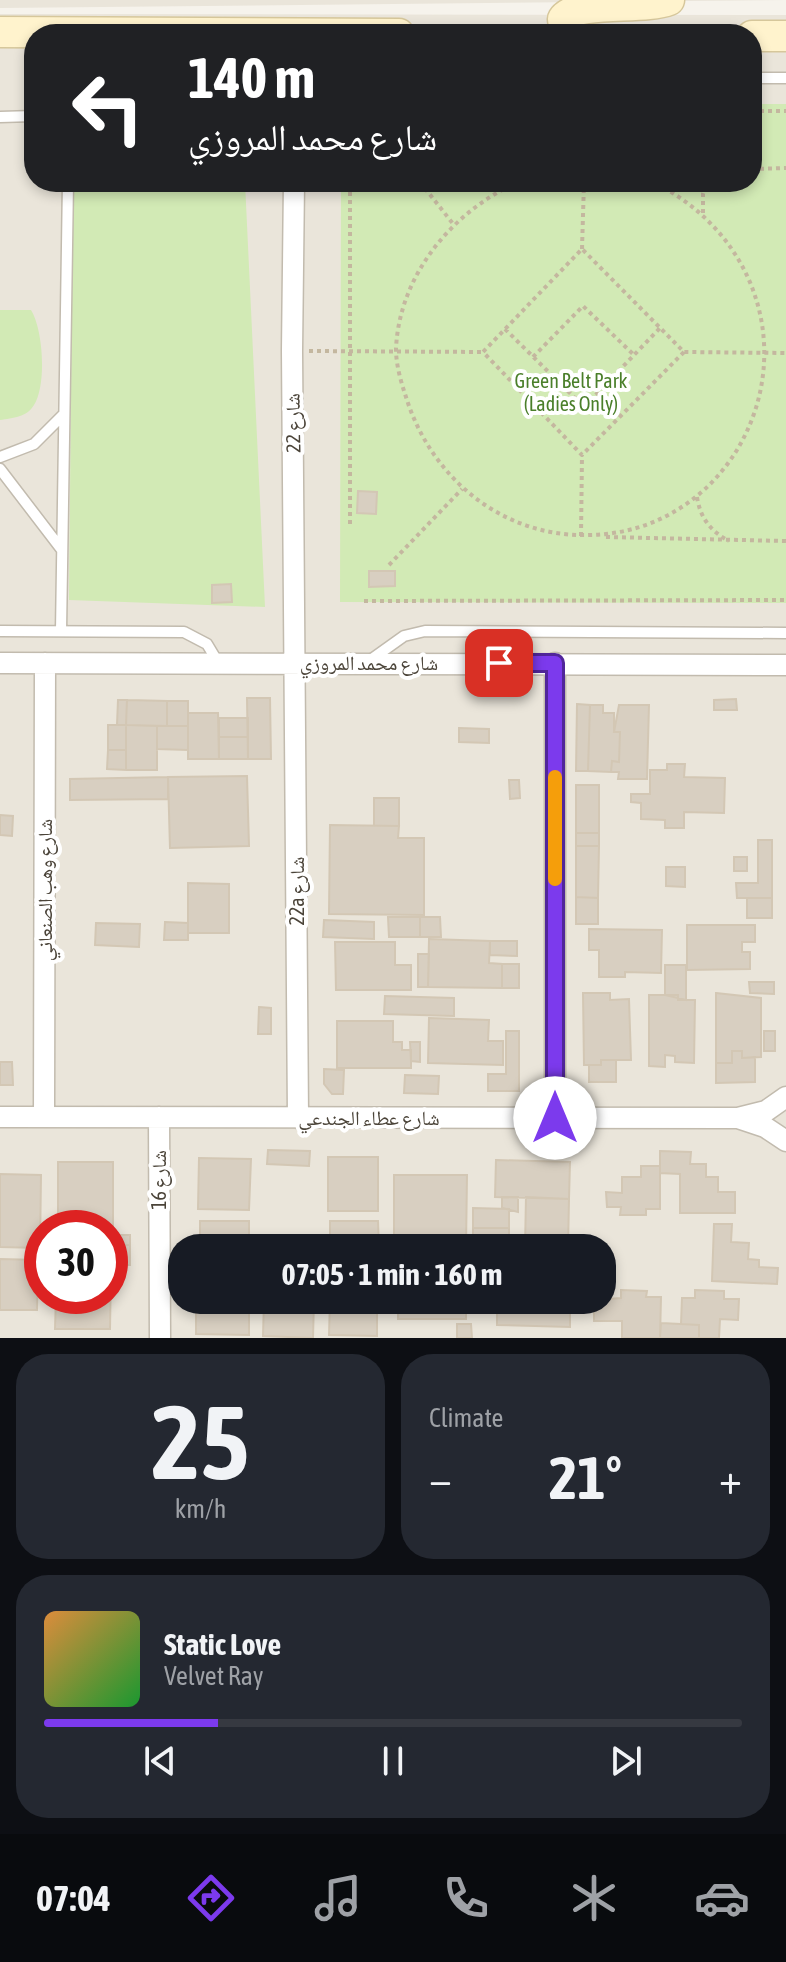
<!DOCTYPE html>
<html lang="en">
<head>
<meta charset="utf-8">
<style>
	:root { --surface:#171b24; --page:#242831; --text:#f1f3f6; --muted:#9ea1a6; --line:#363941; --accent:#7c3aed }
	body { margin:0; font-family:"Asap Condensed","Noto Naskh Arabic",sans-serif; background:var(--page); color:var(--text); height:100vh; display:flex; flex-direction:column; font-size:30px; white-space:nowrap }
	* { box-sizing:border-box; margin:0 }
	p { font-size:26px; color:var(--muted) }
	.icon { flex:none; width:44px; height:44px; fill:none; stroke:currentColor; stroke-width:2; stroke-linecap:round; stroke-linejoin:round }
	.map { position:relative; height:1338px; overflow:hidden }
	.details { display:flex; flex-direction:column; gap:16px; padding:16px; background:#0d0f14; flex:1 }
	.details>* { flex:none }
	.guide { position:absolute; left:24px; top:24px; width:738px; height:168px; border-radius:32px; box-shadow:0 4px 12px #0003; background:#202124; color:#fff; overflow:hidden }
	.speed { position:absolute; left:24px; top:1210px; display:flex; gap:16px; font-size:40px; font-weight:700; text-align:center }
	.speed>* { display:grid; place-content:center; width:104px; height:104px; border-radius:50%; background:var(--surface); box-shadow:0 4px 12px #0003; line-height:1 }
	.speed .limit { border:12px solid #d22; background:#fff; color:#111 }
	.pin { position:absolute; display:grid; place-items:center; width:68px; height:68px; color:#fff; margin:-34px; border-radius:16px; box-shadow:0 4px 12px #0006 }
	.me { position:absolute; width:88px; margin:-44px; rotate:0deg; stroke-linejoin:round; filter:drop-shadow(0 0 6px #0008) }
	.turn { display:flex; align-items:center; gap:28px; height:168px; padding:0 32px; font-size:36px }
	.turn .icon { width:104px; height:104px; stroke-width:2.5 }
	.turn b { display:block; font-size:56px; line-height:68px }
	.big { font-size:60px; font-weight:700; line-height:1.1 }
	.details .widget { flex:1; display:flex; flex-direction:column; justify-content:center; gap:12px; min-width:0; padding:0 28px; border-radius:32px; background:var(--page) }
	.details .dial { align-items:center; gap:0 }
	.dial b { font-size:104px; line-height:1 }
	.song { display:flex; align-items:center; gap:24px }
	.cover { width:96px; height:96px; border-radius:12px; background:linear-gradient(135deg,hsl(30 70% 55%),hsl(130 70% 35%)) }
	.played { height:8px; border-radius:4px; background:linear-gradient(90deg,var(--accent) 25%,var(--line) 25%) }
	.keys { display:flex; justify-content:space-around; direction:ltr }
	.heat { display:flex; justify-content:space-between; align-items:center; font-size:44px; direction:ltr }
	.details .tiles { flex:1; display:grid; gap:16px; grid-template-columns:1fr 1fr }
	.widget:last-child { grid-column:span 2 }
	.trip { position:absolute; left:168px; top:1234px; width:448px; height:80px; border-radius:32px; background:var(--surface); box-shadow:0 4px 12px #0003; font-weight:700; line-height:80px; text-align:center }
	.tabs { display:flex; height:128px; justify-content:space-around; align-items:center; background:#090b0e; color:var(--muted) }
	.tabs .icon { width:56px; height:56px }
	.tabs .on { color:var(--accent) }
	.tabs b { font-size:36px; color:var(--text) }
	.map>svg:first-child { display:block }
</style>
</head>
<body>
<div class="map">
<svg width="786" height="1338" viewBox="0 0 786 1338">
	<rect width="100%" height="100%" fill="#f6f3ec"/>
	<path fill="#eae5da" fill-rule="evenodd" d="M0,0H786L0,8Z
		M0,14L786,15V1338H0ZM34,34H752V182H34ZM42,1228H110V1296H42ZM182,1248H602V1300H182Z"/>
	<path fill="#d2eab5" d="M752,104H786V603L340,602L341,182H752Z
		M73,182H245L265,607L69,600Z
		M0,310H31C43,329 47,384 34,405C27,417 13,418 0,420Z"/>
	<path fill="#d8cfc1" stroke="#d3c7b4" stroke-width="2" d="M358,491L377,492L376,514L357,513Z
		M369,571H395V586L369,587Z
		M231,584L232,602L212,603V585Z
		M247,698H270L271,759H248Z
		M736,699L737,710H714V700Z
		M118,700H127L126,725H117Z
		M127,700L167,701V726L126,725Z
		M167,701H188V726H167Z
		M577,704L590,705L588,771H576Z
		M590,705H603V713H614V732H620L619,762L612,761L611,772L588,771Z
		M619,705H649L647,779H618L619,772H611L612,761L619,762L620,732H614Z
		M188,713H218L219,759H188Z
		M219,718H248V737H219Z
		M108,725H126V750H108Z
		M126,725L157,726V770H126Z
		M157,726H188V750L157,749Z
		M459,728L489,729V743L459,742Z
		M219,737H248V759H219Z
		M108,750H126V770L107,769Z
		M667,764H685L684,777L725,778L724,813L684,812V828H665V820L641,819V803L631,802V794H650V770H667Z
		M247,776L249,846L170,848L168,777Z
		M168,777V799L70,800V779Z
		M509,780H519L520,798L510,799Z
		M576,785H599V833H576Z
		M374,798H399V826H374Z
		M0,815L13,816L12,836L0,835Z
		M330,825L399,826L398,838H424V915L329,914Z
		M576,833H599V846H576Z
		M758,840H772V898H737L736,883H758Z
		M576,846H599L598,898L576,897Z
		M734,857H747V871H734Z
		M666,867H685V887L666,886Z
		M188,883L229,884V933H188Z
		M576,897L598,898V924H576Z
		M747,898H772V918H747Z
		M388,917H420V937H389Z
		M420,917H440L441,937H420Z
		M324,920L374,922V939L323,937Z
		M165,922L188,923V940H164Z
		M96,923L140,924L139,947L95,945Z
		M687,925H755V942H742V952H750V969L687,970Z
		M589,929L662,930L661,973L625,972V977H599V950H589Z
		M429,939L490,941L489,963L502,964V988L428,987Z
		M490,941H517V956L490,955Z
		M335,942H395V965H411V990H336Z
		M418,954H429L428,987H418Z
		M502,964H519V988H502Z
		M665,965H686V1000L665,995Z
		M749,982H774V994L750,993Z
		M583,993H610V1000L629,999L631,1060H601V1065H584Z
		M716,993L761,998V1057L742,1058V1051H732V1063H716Z
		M649,995H678V1000H695L694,1063L675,1062V1056L665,1055V1067L649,1066Z
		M385,996L454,998V1016L384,1014Z
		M259,1007L271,1008V1034H258Z
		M429,1018L489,1020L488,1041H503V1065L428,1063Z
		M337,1021H393V1042H402V1050H411V1068H337Z
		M506,1031H519V1091H488V1074H506Z
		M764,1031H775V1051H764Z
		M410,1042H420V1062L411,1061Z
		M732,1051H742V1058L755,1057V1082L716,1083V1063H732Z
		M601,1060H616V1082H589V1065H601Z
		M0,1062H12L13,1085H0Z
		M324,1069L344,1070L343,1094H332L324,1084Z
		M405,1075L439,1076L438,1094L404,1093Z
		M268,1150L310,1151L309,1166L267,1164Z
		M660,1151L691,1152L690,1164H706V1177H718V1192H735V1213H680V1174L660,1173Z
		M328,1157H378V1211H328Z
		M199,1158L251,1159L249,1210L198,1209Z
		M496,1160L570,1162L569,1199L495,1197Z
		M58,1162H113V1245H110V1228H58Z
		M641,1166H660V1209H646V1215H620L621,1207H607L606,1192L622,1193V1177H641Z
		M0,1174L41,1175L40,1248L0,1247Z
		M394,1175H467L466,1247L394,1246Z
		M502,1197H518V1212L502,1208Z
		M526,1197L569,1199L568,1248L525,1247Z
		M473,1208L509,1209V1228H473Z
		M200,1221H249V1248H200Z
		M330,1221H378L379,1248H330Z
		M714,1224H732L731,1242L749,1243L748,1259L759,1260V1267L778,1268L777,1284L712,1281Z
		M473,1228H509V1248H473Z
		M113,1235H130V1245H113Z
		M113,1245H130V1265H113Z
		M0,1259L38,1260L37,1310H0Z
		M111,1270L110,1329H55L56,1296H110Z
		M621,1290L647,1291L646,1297H661L660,1338H622V1321H594V1300L621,1298Z
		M695,1290L724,1291V1299H739L738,1320L720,1319L719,1338H699V1325L681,1324L682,1298H695Z
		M196,1300H249V1335L196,1334Z
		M264,1300H314L313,1338L263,1336Z
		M330,1300H377V1336L329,1335Z
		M398,1300H466V1319H398Z
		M497,1300H570V1327L497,1325Z
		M661,1323L699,1325V1338H660Z
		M457,1324H471L472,1338H457Z"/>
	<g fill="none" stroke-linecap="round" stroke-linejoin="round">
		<defs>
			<path id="lane" d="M752,78H786
				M0,117L34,116
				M0,457L34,444L64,414
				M0,469L62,550
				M0,631L184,632L207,644L219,664
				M61,631L68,182
				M369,661L404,636L425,631L786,633"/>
			<path id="street" d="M294,182L292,351L298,1118
				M0,663L786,665
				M555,663V1118
				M0,1117L738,1118L766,1111L786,1097
				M44,1117L45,663
				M159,1117L160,1338
				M738,1118L765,1127L786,1141"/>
			<path id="secondary" d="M0,32L399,34
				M565,34L563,19C575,0 644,10 669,0
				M752,36H786"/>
		</defs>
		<use href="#lane" stroke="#c2bbae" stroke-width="13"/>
		<use href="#street" stroke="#c2bbae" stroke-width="23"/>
		<use href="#secondary" stroke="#d6c79b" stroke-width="33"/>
		<path stroke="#c4b79f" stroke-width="4" stroke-dasharray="4 4" stroke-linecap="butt" d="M752,111H786
			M752,169L786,168
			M420,182L454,225
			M518,182C453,211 399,275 396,349C396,365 401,382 406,397C431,478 503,538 590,535C633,534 672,519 705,489C745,452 767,398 764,343C760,272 716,213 653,182
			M703,213V194L707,182
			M582,249L584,182
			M505,329L584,407L660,328
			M309,351L483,352
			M684,352L582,455L483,352L582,249L684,352L786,353
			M533,357L583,306L633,354
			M697,497C700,517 710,531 729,541
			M350,524V182
			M581,536L582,455
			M606,537L786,541
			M389,565L462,489
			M364,601L786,600"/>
		<use href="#lane" stroke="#fff" stroke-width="10"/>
		<use href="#street" stroke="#fff" stroke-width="20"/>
		<use href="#secondary" stroke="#fff3cd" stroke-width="30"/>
	</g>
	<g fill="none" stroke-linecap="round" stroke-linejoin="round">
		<defs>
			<path id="route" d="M499,663H555V1118"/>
		</defs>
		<use href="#route" stroke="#51269a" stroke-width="20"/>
		<use href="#route" stroke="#7c3aed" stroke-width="14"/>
		<path stroke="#f59e0b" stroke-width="14" d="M555,777V879"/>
	</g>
	<g text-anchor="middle" stroke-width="8" stroke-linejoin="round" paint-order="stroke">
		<g font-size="20" fill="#4a7f2a" stroke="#fff">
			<text x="571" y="388">Green Belt Park<tspan x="571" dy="23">(Ladies Only)</tspan></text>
		</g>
		<g font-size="20" fill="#4b4439" stroke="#fff">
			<text transform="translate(293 423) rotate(-91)" y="7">شارع 22</text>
			<text x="369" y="670">شارع محمد المروزي</text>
			<text transform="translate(45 890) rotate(-90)" y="7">شارع وهب الصنعاني</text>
			<text transform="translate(297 891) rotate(-90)" y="7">22a شارع</text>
			<text x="369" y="1125">شارع عطاء الجندعي</text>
			<text transform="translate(159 1180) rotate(-90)" y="7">شارع 16</text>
		</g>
	</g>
</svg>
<div class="speed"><div class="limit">30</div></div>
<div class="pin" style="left:499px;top:663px;background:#d93025"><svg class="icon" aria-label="arrive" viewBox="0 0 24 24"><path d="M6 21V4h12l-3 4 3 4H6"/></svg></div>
<svg class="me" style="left:555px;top:1118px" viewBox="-20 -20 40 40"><circle r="19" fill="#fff"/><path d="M0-13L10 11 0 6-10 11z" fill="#7c3aed"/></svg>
<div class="trip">07:05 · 1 min · 160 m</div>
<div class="guide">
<div class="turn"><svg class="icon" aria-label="left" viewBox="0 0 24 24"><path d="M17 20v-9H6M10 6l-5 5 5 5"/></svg><div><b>140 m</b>شارع محمد المروزي</div></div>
</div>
</div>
<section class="details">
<div class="tiles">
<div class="widget dial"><b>25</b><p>km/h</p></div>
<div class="widget"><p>Climate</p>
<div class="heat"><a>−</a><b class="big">21°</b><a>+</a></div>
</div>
<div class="widget">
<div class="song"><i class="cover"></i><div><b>Static Love</b><p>Velvet Ray</p></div></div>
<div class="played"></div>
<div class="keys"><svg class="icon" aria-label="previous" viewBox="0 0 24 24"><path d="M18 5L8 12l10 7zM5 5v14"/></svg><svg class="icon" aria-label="pause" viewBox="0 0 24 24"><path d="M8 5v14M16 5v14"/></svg><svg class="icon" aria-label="next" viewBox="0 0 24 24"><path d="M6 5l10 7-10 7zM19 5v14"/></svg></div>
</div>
</div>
</section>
<nav class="tabs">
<b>07:04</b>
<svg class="icon on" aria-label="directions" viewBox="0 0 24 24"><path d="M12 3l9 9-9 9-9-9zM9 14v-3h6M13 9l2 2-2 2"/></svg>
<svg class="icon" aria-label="music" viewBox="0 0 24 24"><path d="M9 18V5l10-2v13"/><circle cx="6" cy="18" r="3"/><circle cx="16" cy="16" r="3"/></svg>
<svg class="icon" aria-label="phone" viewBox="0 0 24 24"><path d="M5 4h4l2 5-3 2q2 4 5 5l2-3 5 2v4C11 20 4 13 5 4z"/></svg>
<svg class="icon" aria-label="climate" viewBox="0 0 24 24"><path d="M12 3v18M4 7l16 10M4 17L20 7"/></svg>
<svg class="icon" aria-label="car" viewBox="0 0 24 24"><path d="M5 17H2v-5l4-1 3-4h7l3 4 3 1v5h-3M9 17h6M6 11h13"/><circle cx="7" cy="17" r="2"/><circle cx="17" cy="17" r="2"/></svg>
</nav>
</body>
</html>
